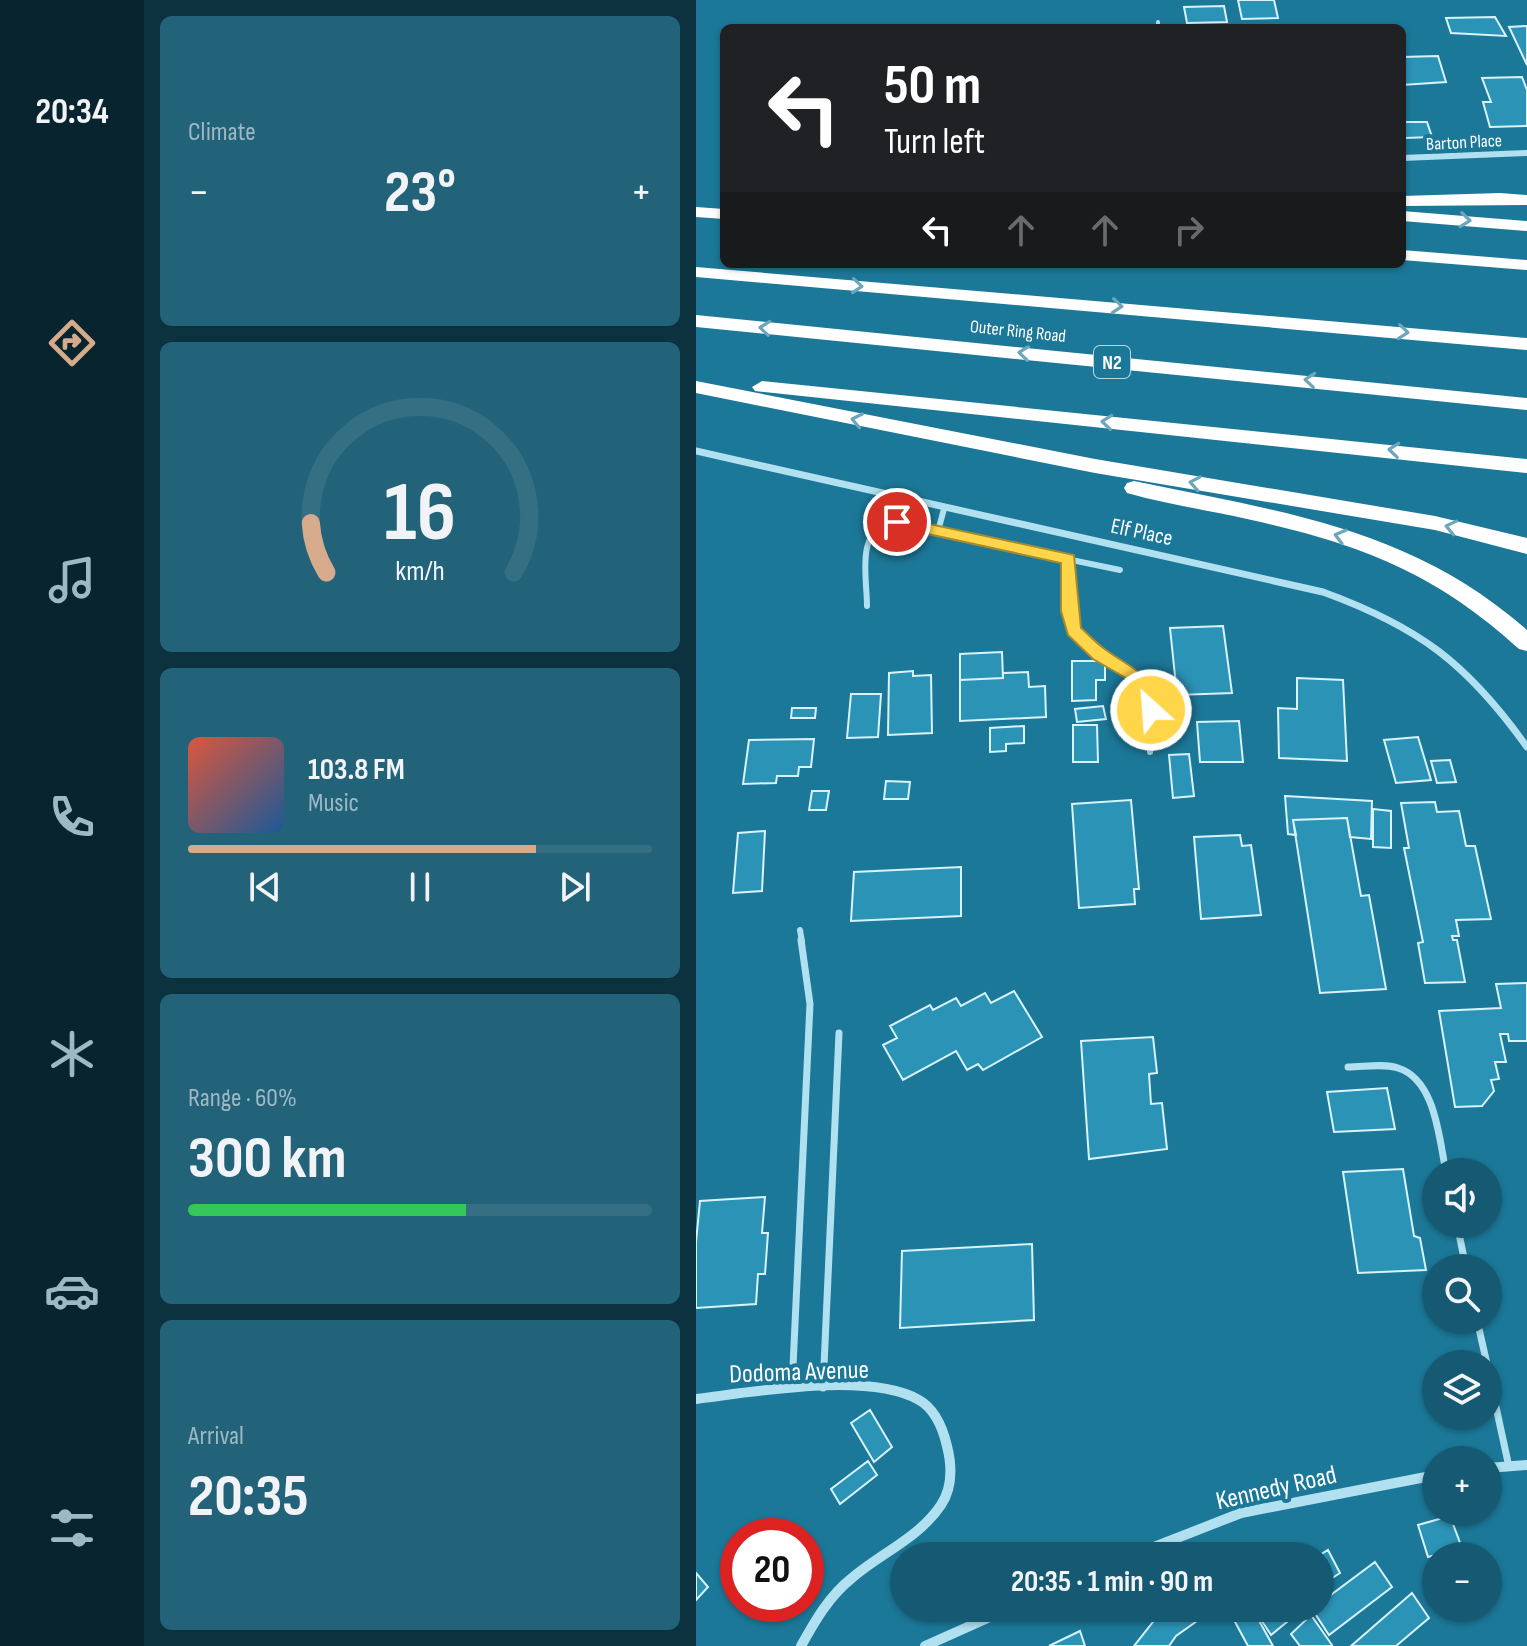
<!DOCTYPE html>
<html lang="en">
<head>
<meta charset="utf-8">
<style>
	:root { --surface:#155a72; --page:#22637a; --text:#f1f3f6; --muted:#9db9c4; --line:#346f84; --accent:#d6ab8b }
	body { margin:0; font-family:"Sofia Sans Condensed",sans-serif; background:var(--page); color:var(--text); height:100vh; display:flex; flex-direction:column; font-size:30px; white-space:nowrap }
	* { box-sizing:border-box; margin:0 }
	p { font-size:26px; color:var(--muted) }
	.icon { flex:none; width:44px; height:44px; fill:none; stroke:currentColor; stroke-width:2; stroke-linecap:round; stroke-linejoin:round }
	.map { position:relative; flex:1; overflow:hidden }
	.sheet { display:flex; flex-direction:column; gap:16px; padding:16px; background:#0c323f; width:552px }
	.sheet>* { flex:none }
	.banner { position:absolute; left:24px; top:24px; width:686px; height:244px; border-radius:12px; box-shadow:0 2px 6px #0004; background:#202124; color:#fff; overflow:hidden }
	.controls { position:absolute; left:726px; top:1158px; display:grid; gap:16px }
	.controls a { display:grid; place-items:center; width:80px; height:80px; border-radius:50%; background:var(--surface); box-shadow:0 2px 6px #0004; font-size:40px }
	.speed { position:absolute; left:24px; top:1518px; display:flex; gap:16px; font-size:40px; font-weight:700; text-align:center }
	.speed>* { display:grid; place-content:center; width:104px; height:104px; border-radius:50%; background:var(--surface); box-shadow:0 2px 6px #0004; line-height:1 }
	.speed .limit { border:12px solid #d22; background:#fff; color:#111 }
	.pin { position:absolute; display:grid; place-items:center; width:68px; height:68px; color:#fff; margin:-34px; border:4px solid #fff; border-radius:50%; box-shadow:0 2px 8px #0007 }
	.me { position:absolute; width:88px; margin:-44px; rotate:334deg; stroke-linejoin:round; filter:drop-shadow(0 0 6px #0008) }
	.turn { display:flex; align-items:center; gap:28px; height:168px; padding:0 32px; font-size:36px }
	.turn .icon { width:104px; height:104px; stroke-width:2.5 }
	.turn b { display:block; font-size:56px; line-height:68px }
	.lanes { display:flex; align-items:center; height:76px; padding:0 32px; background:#0003; justify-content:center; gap:40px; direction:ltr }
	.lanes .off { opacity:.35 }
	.big { font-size:60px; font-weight:700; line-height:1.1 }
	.sheet .widget { flex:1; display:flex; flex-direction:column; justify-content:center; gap:12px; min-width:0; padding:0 28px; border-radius:12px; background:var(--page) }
	.sheet .dial { align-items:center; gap:0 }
	.dial svg { height:208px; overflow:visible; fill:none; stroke:var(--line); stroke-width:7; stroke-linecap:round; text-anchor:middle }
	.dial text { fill:var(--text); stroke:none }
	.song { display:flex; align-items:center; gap:24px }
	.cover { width:96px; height:96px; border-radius:12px; background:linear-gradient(135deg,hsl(10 70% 55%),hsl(210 70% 35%)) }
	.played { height:8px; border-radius:4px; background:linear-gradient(90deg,var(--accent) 75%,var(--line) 75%) }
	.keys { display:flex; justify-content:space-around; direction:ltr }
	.heat { display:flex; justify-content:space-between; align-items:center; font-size:44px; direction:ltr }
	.charge { height:12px; border-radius:6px; background:linear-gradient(90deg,#34c759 60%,var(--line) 0) }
	.trip { position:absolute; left:194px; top:1542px; width:444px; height:80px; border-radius:40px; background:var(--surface); box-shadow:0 2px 6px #0004; font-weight:700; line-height:80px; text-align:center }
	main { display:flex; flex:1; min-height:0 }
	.dock { display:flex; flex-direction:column; width:144px; justify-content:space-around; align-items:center; background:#08242e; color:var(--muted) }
	.dock .icon { width:56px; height:56px }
	.dock .current { color:var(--accent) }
	.dock b { font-size:36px; color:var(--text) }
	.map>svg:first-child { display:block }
</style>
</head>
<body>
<main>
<nav class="dock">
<b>20:34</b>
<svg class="icon current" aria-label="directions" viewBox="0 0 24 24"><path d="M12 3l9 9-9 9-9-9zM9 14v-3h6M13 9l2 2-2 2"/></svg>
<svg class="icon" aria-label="music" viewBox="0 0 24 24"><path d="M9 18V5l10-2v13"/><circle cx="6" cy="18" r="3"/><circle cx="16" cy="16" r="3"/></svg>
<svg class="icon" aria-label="phone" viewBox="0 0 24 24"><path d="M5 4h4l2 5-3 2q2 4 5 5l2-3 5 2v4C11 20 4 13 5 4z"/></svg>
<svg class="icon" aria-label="climate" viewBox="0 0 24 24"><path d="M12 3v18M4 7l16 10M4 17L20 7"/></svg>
<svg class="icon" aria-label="car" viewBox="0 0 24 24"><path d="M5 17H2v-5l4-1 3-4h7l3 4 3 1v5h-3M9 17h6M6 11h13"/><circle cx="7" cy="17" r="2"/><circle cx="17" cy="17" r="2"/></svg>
<svg class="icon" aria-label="filters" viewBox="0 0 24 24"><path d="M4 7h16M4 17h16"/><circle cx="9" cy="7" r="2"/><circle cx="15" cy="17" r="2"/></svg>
</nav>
<section class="sheet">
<div class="widget"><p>Climate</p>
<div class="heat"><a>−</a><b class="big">23°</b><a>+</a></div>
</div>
<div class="widget dial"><svg viewBox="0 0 100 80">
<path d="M14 69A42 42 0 1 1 86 69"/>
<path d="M14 69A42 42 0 0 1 8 50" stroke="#d6ab8b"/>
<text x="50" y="56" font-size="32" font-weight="700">16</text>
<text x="50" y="72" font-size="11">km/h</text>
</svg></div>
<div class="widget">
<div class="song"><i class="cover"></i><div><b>103.8 FM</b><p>Music</p></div></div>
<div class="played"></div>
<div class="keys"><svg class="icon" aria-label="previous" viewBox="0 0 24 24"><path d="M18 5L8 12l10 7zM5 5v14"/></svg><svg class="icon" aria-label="pause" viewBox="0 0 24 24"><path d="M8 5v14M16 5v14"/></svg><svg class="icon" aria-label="next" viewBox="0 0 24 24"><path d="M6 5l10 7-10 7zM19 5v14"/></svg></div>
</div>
<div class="widget"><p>Range · 60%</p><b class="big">300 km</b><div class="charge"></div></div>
<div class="widget"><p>Arrival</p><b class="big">20:35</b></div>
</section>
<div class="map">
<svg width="831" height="1646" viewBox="0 0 831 1646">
	<rect width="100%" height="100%" fill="#1c7898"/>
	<path fill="#2b93b6" stroke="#d8f3fb" stroke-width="2" d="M542,0H578L582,18L546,19Z
		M528,6L531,22L491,23L488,7Z
		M799,17L810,36L755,33L750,18Z
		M831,26V65L813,27Z
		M742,56L750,82L706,85V57Z
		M826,77L831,90V126L794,127L787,102H795L786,78Z
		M706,122H731L736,137L709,138Z
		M527,626L536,693L481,695L474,628Z
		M306,652L307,678L264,680V654Z
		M376,661H409V680H400V700L376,701Z
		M217,671V676L235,675L236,733L192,735L193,673Z
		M332,672L333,687L349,686L350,717L264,721V680L307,678V673Z
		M601,678L647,680L651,761L583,758L582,708L601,709Z
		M155,694H185L182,737L151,738Z
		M407,706L410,719L381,722L379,709Z
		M96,708H120L119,718H95Z
		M543,721L547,762H504L501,722Z
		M377,725H401L402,762H377Z
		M328,726V743L310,744V751L294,752V728Z
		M722,737L735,780L700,783L688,740Z
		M118,739L115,767H103L102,776H81L80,783L47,784L53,740Z
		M493,754L498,796L477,798L473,755Z
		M754,760L760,782L741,783L735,761Z
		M190,781L214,782L212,799H188Z
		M116,791H133L130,810H113Z
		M589,796L676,801L675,839L654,837L651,818L597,820L600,835L592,834Z
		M435,800L443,889H438L439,904L383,908L376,804Z
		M739,802L741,812L763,811L770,846H779L795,919L760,920L763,936H756L757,940H761L769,982L729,983L722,943L727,942L708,848H713L705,803Z
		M677,809L695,811V848L677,847Z
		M651,818L665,896L673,895L690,989L624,993L597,820Z
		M69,831L66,891L37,893L42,833Z
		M544,835L546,846L555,845L565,915L505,919L498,837Z
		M265,867V916L155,921L158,872Z
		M831,983V1041H813L812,1034H804L810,1062H799L803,1079L795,1080L798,1091L786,1106L759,1107L743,1011L805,1008L800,984Z
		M318,991L346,1037L287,1070L282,1064L271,1070L260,1051L207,1080L187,1045L201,1038L194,1026L234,1005L237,1010L260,998L265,1006L289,993L295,1003Z
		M457,1037L461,1073L453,1074L455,1104L466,1103L471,1149L393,1159L385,1041Z
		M691,1088L699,1129L638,1132L631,1092Z
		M707,1169L718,1236L724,1238L730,1270L662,1273L647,1172Z
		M69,1197L66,1233H72L69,1274H62L60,1304L0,1308V1242L4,1201Z
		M336,1244L338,1320L204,1328L206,1251Z
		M174,1410L196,1447L178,1462L155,1423Z
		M172,1461L181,1475L144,1504L135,1489Z
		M754,1516L766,1548L732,1557L722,1525Z
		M632,1550L644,1573L624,1586L622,1556Z
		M679,1562L696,1587L633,1635L616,1609L624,1608V1603Z
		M0,1573L12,1587L0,1600Z
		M716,1593L733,1618L700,1646H655Z
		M468,1608H514L515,1611L480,1636L473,1646H438Z
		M556,1608L577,1646H552L538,1620Z
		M564,1608H608L575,1635L560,1612Z
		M615,1615L636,1645L634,1646H604L595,1634Z
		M384,1631L389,1646H353Z"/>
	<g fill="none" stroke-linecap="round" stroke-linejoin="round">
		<path stroke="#b1e1f0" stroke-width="4" d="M462,22V28"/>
		<path stroke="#b1e1f0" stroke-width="6" d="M242,531L248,509
			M372,559C372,581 368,606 376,626C381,638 391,646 402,653C453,684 455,691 454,752
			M171,606C171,577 159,530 196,523L424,570
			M104,930L106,942"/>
		<path stroke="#b1e1f0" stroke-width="7" d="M652,1067C668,1067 687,1063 702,1068C740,1080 743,1139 750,1172
			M761,1224L770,1268
			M781,1320L791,1364
			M792,1370L813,1467
			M96,1388L114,1004L105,940
			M127,1388L143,1033"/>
		<path stroke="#b1e1f0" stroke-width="6" d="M706,158L831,153"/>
		<path stroke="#b1e1f0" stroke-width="7" d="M0,451L627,592C723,627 771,663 831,747"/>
		<path stroke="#b1e1f0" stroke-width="10" d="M0,1399C58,1392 172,1371 223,1400C239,1409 247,1429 251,1446C256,1466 257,1487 245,1505C223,1538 185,1553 156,1578C133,1596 119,1621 105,1646
			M792,1468L831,1465
			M435,1556L545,1513L740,1475
			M229,1646L314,1608"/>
		<path fill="#fff" fill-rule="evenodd" d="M804,193L831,195V205L706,206V196Z
			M0,207L28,209V219L0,217Z
			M706,211L831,221V231L706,221Z
			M706,250L831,260V270L706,260Z
			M0,267L831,338V350L0,277Z
			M0,315L831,398V410L0,327Z
			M0,381L399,459L739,516L831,538V554L739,530L399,473L0,393Z
			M66,381L831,459V473L59,391L56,387Z
			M438,481C585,512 714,527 831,630V651L823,649C739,572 661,543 551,519C511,510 470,504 431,493L428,488L431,483Z"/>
	</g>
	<defs><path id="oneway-chevron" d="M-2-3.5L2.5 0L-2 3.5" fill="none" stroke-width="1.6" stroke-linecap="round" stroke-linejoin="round" transform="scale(2)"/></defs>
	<g stroke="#6ba7bc">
		<use href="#oneway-chevron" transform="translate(769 220) rotate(6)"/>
		<use href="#oneway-chevron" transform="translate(161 286) rotate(5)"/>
		<use href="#oneway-chevron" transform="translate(421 306) rotate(5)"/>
		<use href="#oneway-chevron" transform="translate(69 328) rotate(-174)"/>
		<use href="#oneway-chevron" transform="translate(707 332) rotate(5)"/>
		<use href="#oneway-chevron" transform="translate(328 353) rotate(-174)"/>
		<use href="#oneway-chevron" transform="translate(614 380) rotate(-175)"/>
		<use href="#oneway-chevron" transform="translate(161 420) rotate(-168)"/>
		<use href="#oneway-chevron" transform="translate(411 422) rotate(-174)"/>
		<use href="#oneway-chevron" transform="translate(698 450) rotate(-174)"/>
		<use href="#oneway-chevron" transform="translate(499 483) rotate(-170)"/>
		<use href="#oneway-chevron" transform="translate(755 527) rotate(-167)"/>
		<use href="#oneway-chevron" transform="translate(644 536) rotate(-165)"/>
	</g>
	<path fill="#ffd54a" stroke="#a68a30" stroke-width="2" d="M201,517L378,555L385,628C393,635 401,644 410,650C439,671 454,671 463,710L461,715H449L435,681L397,659L372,635L365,611V563L195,526L193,522Z"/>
	<g text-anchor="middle" stroke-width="8" stroke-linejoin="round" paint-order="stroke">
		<g font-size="18" fill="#fff" stroke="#1c7898">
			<text transform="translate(768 142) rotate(-3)" y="6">Barton Place</text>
			<text transform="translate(322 331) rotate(6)" y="6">Outer Ring Road</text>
		</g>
		<rect fill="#1c7898" stroke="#bbd6e0" stroke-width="2" x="398" y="346" width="36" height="32" rx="6"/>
		<g font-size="20" font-weight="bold" fill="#fff">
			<text x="416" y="369">N2</text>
		</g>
		<g font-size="22" fill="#fff" stroke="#1c7898">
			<text transform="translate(446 531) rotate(12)" y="8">Elf Place</text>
		</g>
		<g font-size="26" fill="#fff" stroke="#1c7898">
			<text transform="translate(103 1371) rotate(-2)" y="9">Dodoma Avenue</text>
			<text transform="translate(580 1487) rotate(-13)" y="9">Kennedy Road</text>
		</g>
	</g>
</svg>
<div class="controls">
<a><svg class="icon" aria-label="sound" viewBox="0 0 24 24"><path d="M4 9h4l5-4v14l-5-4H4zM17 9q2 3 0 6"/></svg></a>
<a><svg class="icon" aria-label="search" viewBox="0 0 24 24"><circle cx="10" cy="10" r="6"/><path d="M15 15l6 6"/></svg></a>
<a><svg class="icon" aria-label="layers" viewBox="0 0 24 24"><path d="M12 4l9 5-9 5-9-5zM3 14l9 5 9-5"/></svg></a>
<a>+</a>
<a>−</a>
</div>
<div class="speed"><div class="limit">20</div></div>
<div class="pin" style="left:201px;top:522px;background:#d93025"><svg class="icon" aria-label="arrive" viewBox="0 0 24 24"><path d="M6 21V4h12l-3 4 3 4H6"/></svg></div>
<svg class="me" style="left:455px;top:710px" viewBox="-20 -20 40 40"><circle r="17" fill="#ffd54a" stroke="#fff" stroke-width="3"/><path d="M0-11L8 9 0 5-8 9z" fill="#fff"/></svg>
<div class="trip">20:35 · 1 min · 90 m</div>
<div class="banner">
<div class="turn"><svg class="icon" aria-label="left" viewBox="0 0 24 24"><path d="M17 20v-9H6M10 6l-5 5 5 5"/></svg><div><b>50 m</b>Turn left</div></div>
<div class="lanes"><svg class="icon" aria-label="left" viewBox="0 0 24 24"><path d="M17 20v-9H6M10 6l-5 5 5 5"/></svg><svg class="icon off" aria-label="ahead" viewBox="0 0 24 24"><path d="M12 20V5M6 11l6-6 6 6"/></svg><svg class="icon off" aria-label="ahead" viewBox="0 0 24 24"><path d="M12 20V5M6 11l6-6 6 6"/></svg><svg class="icon off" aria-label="right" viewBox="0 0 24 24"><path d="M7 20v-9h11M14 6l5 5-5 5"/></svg></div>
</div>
</div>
</main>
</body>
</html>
